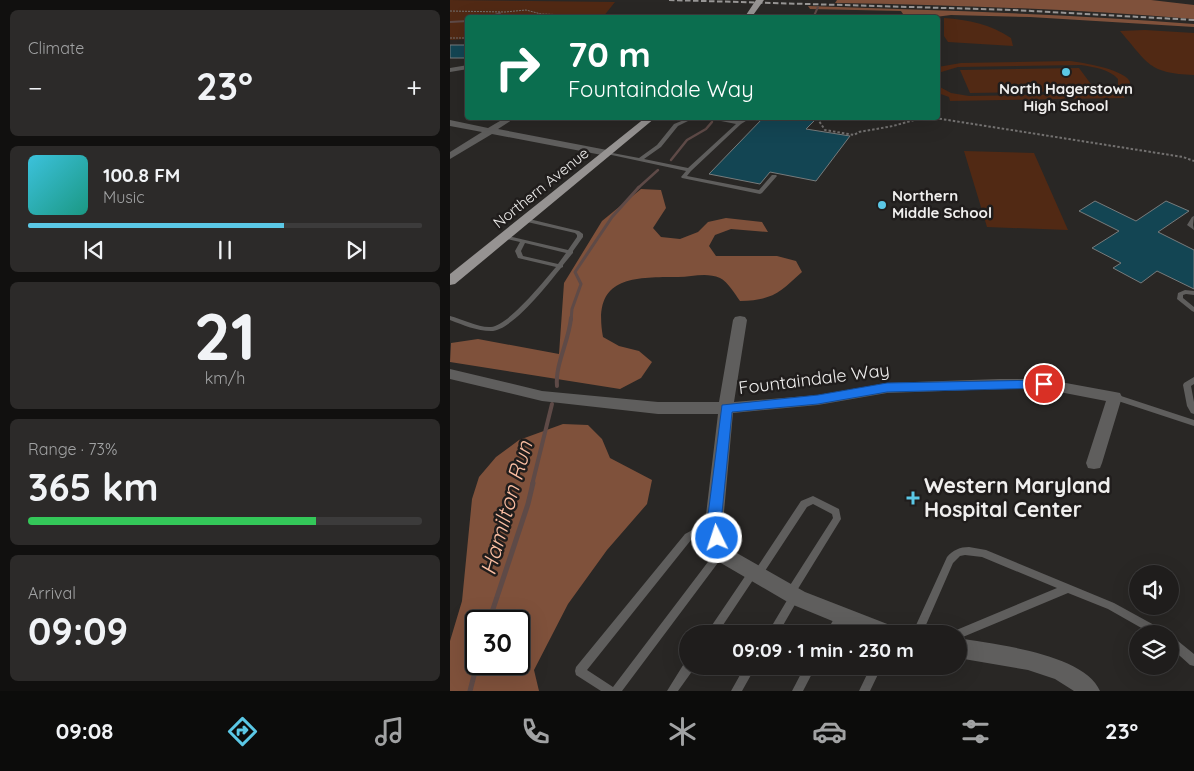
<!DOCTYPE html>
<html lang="en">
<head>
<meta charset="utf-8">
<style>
	:root { --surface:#1f1d1c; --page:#2c2a29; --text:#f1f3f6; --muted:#a1a2a3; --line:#3c3b3b; --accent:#5bc8e6 }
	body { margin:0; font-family:Quicksand,sans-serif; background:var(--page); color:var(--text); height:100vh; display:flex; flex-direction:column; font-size:19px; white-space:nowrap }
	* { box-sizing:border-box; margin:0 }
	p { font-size:16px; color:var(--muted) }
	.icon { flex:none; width:28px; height:28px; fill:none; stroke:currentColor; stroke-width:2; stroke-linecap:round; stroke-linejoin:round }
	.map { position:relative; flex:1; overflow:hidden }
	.drawer { display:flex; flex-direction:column; gap:10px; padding:10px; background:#11100f; width:450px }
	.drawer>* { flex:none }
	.banner { position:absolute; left:15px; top:15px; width:475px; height:105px; border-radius:5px; box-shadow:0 5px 20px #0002,0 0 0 1px var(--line); background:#0b6e4f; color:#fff; overflow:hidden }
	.controls { position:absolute; left:679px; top:565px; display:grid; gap:10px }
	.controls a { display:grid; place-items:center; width:50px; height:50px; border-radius:50%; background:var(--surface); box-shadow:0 5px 20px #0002,0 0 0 1px var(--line); font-size:25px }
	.speed { position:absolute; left:15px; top:610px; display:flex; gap:10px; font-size:25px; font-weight:700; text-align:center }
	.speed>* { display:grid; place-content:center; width:65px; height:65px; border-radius:50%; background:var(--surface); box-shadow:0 5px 20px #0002,0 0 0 1px var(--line); line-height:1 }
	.speed .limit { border:2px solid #111; border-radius:8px; background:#fff; color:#111 }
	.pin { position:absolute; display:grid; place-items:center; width:42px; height:42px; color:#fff; margin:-21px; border:2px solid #fff; border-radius:50%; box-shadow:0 1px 5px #0007 }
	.me { position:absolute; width:55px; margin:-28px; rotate:356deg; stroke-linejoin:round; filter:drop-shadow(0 0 4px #0008) }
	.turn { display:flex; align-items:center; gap:18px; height:105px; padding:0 20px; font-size:22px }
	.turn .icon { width:65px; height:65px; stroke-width:2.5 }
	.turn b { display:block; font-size:35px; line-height:42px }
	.big { font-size:38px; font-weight:800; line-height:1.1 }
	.drawer .tile { flex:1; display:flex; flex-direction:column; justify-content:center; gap:8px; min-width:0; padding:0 18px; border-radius:8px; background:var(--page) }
	.drawer .dial { align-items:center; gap:0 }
	.dial b { font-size:65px; line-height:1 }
	.song { display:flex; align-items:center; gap:15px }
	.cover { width:60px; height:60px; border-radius:8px; background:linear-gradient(135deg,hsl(190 70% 55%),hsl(170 70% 35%)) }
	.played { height:5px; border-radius:2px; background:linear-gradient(90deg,var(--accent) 65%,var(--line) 65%) }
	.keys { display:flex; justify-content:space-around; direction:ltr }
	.heat { display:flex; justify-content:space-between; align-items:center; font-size:28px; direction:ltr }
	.charge { height:8px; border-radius:4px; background:linear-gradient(90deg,#34c759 73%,var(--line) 0) }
	.trip { position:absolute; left:229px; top:625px; width:288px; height:50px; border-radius:25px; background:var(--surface); box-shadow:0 5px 20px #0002,0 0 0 1px var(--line); font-weight:800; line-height:50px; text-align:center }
	.tab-bar { display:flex; height:80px; justify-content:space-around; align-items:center; background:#0c0c0b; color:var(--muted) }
	.tab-bar .icon { width:35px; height:35px }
	.tab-bar .selected { color:var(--accent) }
	.tab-bar b { font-size:22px; color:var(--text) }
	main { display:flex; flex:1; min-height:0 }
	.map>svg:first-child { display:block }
</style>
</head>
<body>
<main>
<section class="drawer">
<div class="tile"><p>Climate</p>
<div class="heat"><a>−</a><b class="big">23°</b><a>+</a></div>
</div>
<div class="tile">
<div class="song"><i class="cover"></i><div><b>100.8 FM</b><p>Music</p></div></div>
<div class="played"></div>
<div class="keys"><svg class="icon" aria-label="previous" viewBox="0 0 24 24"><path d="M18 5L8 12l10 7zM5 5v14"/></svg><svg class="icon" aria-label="pause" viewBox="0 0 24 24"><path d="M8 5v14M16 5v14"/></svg><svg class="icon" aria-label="next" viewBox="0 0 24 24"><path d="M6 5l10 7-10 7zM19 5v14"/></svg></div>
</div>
<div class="tile dial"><b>21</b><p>km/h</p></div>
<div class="tile"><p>Range · 73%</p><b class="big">365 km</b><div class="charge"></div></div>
<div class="tile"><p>Arrival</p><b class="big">09:09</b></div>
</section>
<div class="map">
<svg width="744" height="691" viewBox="0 0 744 691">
	<rect width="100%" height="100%" fill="#292725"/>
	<path fill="#512914" d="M0,0L165,2L153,17L18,18L17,39L0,40Z
		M494,18C519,20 540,24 561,38L563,46L498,42L494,36Z
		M695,30L744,33V75C698,73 699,64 670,31Z
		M620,61C631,62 705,74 672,94L675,98L500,101L499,97L488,93V86L501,93L519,96L644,94L663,91L668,87V79C659,69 644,67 631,65L508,67L488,73V67L511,63Z
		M629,68L646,91L520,93L510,70Z
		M514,151L584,153L618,230L537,227Z"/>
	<path fill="#7f513b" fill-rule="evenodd" d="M387,0H701L744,5V19C624,9 505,5 385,3Z
		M358,6C487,10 615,14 744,24V27L580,17L501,15L485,17H455L451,11L360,9Z
		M191,189L211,190L216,208L203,228L211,237L230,239L248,232L258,222L276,218L312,222L318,232L281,229L265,235L259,246L266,256H327L346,261L352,272C329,293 323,300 290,301C285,294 278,282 270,278C256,272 242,277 228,277C181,277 142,277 153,337L169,346L189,351L202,362L191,378L170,389L0,362L1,343L28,339L109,354L114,283L152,221Z
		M113,424L138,425L152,439L160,458L202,480L197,504L157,550L118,604L84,670L89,691H0V641L12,601L22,499L29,477L46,457L69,440ZM69,621V664H26V621Z"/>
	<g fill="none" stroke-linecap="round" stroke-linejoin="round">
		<path stroke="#5e4a47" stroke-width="2" d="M37,18L50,13
			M363,18L368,7
			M0,22L18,21"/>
		<path stroke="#5e4a47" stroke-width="2.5" d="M221,160L237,140L256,129L262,122
			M188,188L208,170"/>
		<path stroke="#5e4a47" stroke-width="3" d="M121,320L122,309L131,284L125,272L162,217L189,187"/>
		<path stroke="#5e4a47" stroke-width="4" d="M107,386C105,364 119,341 121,318
			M82,485L102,404"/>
		<path stroke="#5e4a47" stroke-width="5" d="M39,621L78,504L83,483
			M20,691L27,664"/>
	</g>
	<path fill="#134553" stroke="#777b7c" d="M0,45H18V58H0Z
		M313,118H355L365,120L356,129L400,136L366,181L320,172L310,184L259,174Z
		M645,201L686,221L716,201L739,211L708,232L744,250V289L707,271L691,283L663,268L671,263L642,248L669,231L629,211Z"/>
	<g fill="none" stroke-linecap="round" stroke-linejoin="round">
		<path stroke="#737170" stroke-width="1" stroke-dasharray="2 1" stroke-linecap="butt" d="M0,11L55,12L76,10L91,14L147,16L148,18
			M0,38H18"/>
		<path stroke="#737170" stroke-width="2" stroke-dasharray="2.5 2" stroke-linecap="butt" d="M367,118L375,130L404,135L409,132L443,126L471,118
			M485,118L733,157L744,161"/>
		<path fill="#5f5e5d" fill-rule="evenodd" d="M210,15L236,17L237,18H204Z
			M380,17H401L402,18H379Z
			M239,118H244L228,126L211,147L194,159L238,168L286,124L261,119L259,118H266L288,121L295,118H299V119L291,124L241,171L237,176L309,190L322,175H326L327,176L312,193L310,194L232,178L231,177L236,171L157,154L155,153L157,152L189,158L207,145L224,124Z
			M744,216L743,225L744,230L737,225L742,217Z
			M75,218L129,231L133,234V237L123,251V253L122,254L113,265V267L111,268C98,284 62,331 41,331C27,331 13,325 0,320V316C12,319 29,328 41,327C59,325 94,281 106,267L68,258L65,251L70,242L52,238V236L54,235L118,250L127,237V235L125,233L73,221L72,220ZM75,243L116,253L108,264L73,256L71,251Z
			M735,290L744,291V295L736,294L733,295V298L744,307V312L742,311L727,299L728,293Z
			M744,377V384L741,386L744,402V414L741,413L737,406L733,385L734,383Z
			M665,394L744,420V426L662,399L661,397L662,395Z
			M363,496L389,509L391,519L346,592L348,593L350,596L328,634H317L339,597L337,596L335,593L337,590L383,518L382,514L363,504L357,507L311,577L308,578L305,577L267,634H256L300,569L303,568L306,569L351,501Z
			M263,519L266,520L267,523L266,526L241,540L137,670L163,687L267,550L270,549L273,550L275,553L273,556L172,691H151L126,675L125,671L126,667L235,534Z
			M519,547L536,550L664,603L715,631L717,634H702L658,609L618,593L508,639V634H502L504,631L607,588L532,557L515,555L510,556L503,563L472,634H462L497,557C503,550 510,547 519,547Z
			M391,610L394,612L396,615L386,634H375L388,612Z
			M720,635L723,637L744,654V666L740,665L720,647Z
			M235,662H238V666H244L243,670L228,691H217Z
			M295,666H306L292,691H281Z
			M355,666H366L353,691H342Z
			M421,666H432L420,691H409Z"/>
		<path fill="#5f5e5d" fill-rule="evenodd" d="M18,65V69L0,72V68Z
			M55,118H65L48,129L157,150L162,153L157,156L42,134L0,159V152L32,132L0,126V120L38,128Z
			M290,316L295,317L297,320L284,402L368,395L437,383L549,379H594L665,392L670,393L672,397L652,463L650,468L644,469L638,468L636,463L656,401L594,389H549L437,393L368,405L283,413L273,523L278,548L355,592L445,627L448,634H414L341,604L264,559L255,523L268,414H208L92,401L0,379V369L92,391L208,402H269L283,320L285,317Z
			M508,638C544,644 635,654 650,691H624L605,679L578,670L508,658Z"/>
		<path fill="#969392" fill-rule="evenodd" d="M306,0H314L301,18H294Z
			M195,118H205L5,284L0,285V274Z"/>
		<path stroke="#979594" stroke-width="2" stroke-dasharray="5.5 2.5" stroke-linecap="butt" d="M219,0L564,10L744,20"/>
	</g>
	<path fill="#1a73e8" stroke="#114b97" d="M594,380L600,384L594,388L437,392L368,404L282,412L271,523L274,538L272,543L267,545L262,543L257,523L272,405L368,395L437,383Z"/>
	<g fill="#5bc8e6" stroke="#201d1c" stroke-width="2">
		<circle cx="616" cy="72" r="5"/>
		<circle cx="432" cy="205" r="5"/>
		<path d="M460.5 490.5h5v5h5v5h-5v5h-5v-5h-5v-5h5z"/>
	</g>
	<g text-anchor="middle" stroke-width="5" stroke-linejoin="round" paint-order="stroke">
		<g font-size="15" font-weight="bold" fill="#f0efee" stroke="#201d1c">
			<text x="616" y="94">North Hagerstown<tspan x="616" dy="17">High School</tspan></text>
			<text x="442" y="201" text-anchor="start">Northern<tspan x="442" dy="17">Middle School</tspan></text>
		</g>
		<g font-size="15" fill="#f0efee" stroke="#201d1c">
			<text transform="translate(91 188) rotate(-39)" y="5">Northern Avenue</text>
		</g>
		<g font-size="18" fill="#f0efee" stroke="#201d1c">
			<text transform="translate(364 379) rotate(-7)" y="6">Fountaindale Way</text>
		</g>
		<g font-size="21" font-weight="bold" fill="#f0efee" stroke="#201d1c" text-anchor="start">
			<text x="474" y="493">Western Maryland<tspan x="474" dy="24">Hospital Center</tspan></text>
		</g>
		<g font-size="22" font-style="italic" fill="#fbbea2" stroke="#201d1c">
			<text transform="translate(56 508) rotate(-74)" y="8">Hamilton Run</text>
		</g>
	</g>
</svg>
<div class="controls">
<a><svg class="icon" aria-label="sound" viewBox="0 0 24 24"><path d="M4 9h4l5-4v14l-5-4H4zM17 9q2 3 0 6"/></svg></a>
<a><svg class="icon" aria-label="layers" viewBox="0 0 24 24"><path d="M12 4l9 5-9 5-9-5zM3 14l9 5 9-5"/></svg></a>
</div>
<div class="speed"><div class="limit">30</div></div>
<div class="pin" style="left:594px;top:384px;background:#d93025"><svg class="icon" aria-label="arrive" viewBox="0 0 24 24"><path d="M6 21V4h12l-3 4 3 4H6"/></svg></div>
<svg class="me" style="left:267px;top:538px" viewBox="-20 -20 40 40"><circle r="17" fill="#1a73e8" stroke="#fff" stroke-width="3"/><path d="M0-11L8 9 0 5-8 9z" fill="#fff"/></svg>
<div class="trip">09:09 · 1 min · 230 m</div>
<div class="banner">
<div class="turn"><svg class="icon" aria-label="right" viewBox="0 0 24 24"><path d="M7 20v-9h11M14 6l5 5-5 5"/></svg><div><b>70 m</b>Fountaindale Way</div></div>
</div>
</div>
</main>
<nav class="tab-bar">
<b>09:08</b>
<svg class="icon selected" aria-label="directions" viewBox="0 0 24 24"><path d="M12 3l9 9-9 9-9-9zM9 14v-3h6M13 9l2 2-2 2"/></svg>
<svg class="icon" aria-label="music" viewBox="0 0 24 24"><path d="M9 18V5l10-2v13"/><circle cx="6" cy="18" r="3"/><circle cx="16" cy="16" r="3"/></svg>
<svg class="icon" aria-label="phone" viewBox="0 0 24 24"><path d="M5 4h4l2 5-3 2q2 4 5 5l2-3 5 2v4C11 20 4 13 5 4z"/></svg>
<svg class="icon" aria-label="climate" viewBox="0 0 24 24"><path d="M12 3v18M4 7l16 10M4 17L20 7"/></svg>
<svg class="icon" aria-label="car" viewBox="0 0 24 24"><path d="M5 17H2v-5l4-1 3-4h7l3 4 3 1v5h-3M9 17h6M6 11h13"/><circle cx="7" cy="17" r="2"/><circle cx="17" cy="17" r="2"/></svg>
<svg class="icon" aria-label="filters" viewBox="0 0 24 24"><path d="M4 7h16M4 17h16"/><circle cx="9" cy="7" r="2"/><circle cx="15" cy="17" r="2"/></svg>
<b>23°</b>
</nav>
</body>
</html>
